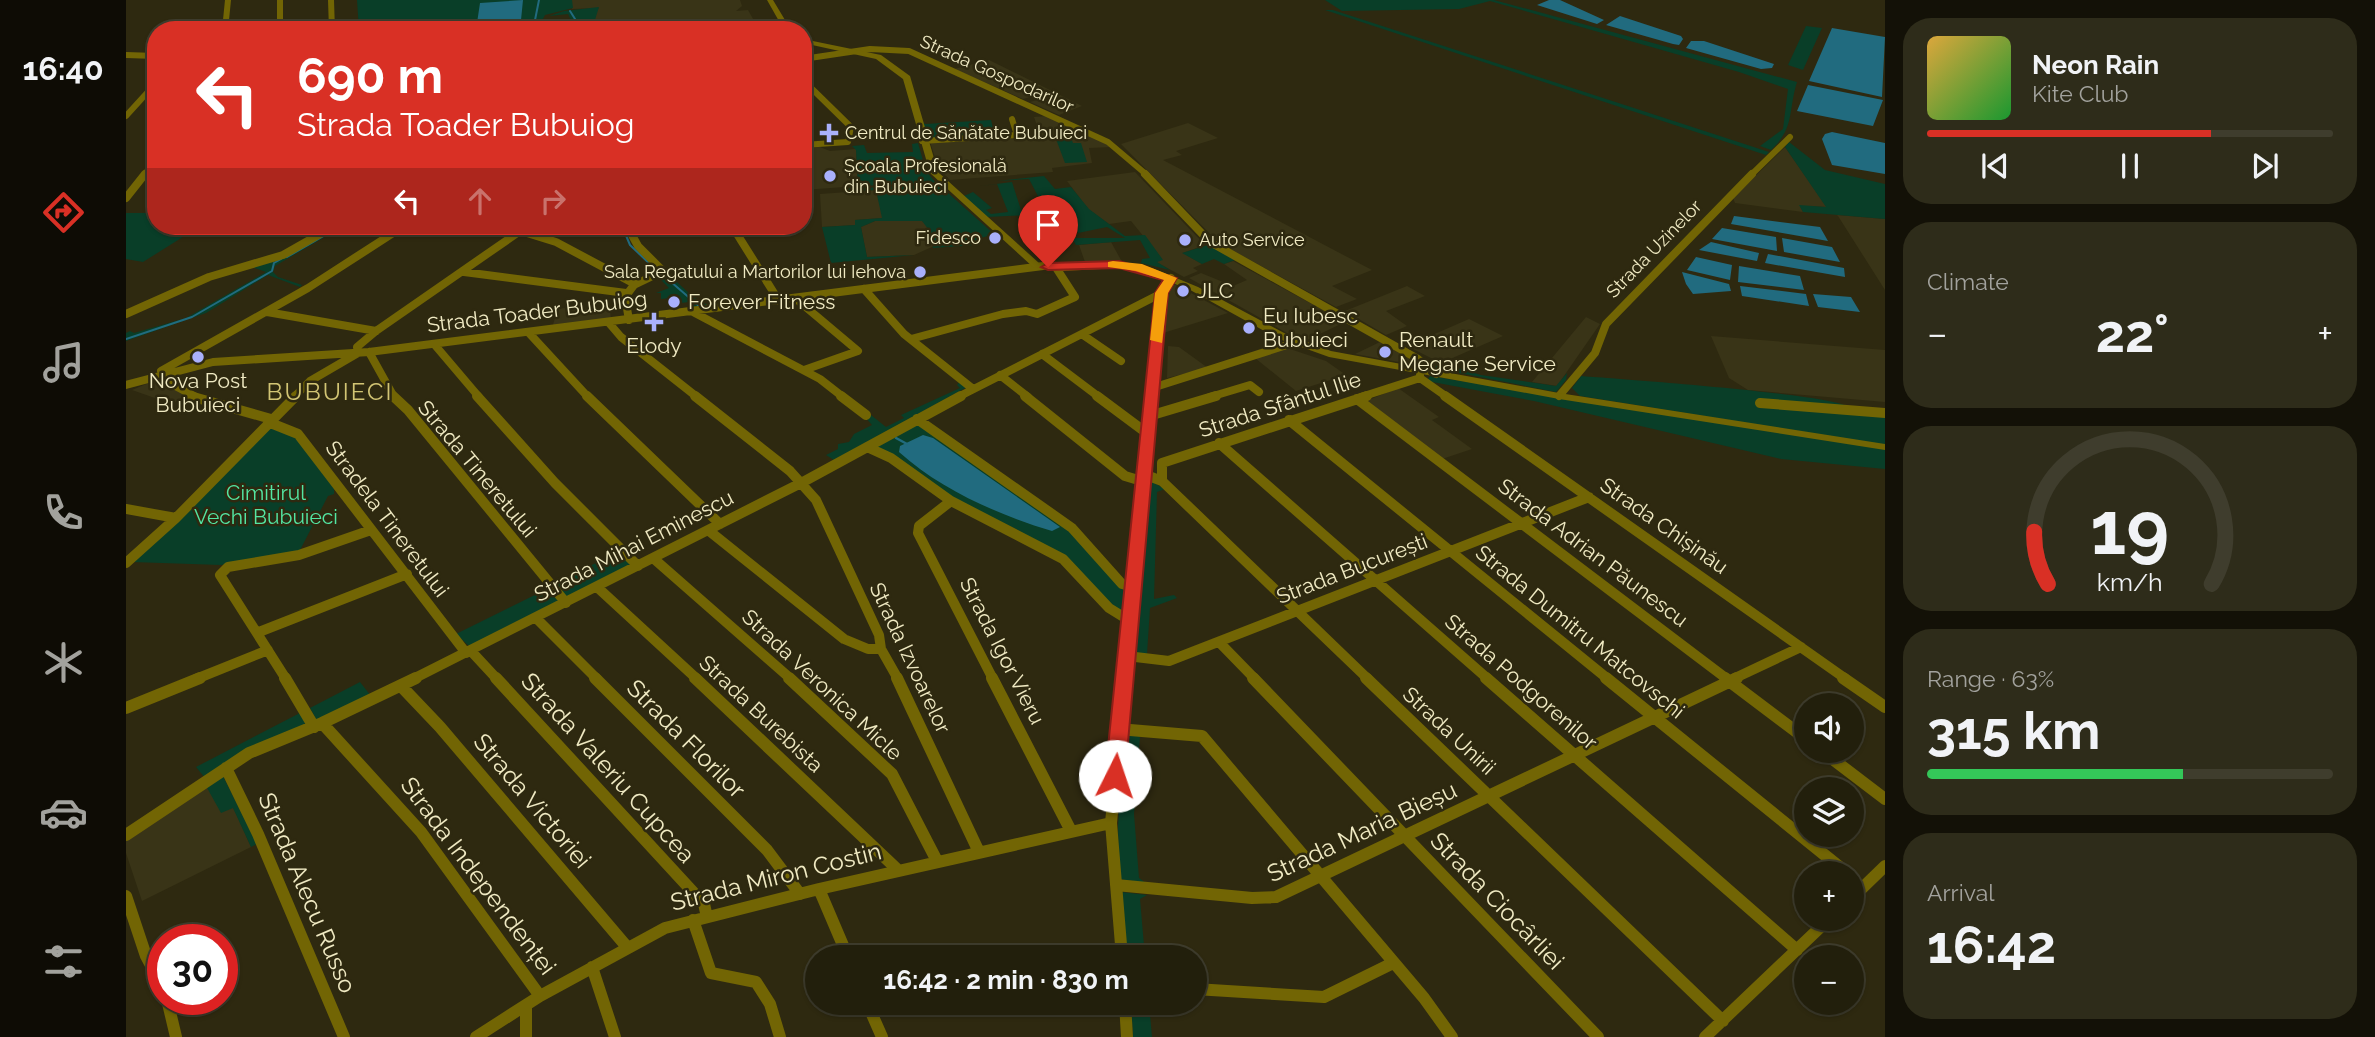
<!DOCTYPE html>
<html lang="en">
<head>
<meta charset="utf-8">
<style>
	:root { --surface:#221f0c; --page:#2e2c1a; --text:#f1f3f6; --muted:#a2a29d; --line:#3f3d2d; --accent:#d93025 }
	body { margin:0; font-family:Raleway,sans-serif; background:var(--page); color:var(--text); height:100vh; display:flex; flex-direction:column; font-size:26px; white-space:nowrap }
	* { box-sizing:border-box; margin:0 }
	p { font-size:23px; color:var(--muted) }
	.icon { flex:none; width:38px; height:38px; fill:none; stroke:currentColor; stroke-width:2; stroke-linecap:round; stroke-linejoin:round }
	.map { position:relative; flex:1; overflow:hidden }
	.side { display:flex; flex-direction:column; gap:18px; padding:18px; background:#131107; width:490px }
	.side>* { flex:none }
	.banner { position:absolute; left:21px; top:21px; width:665px; height:214px; border-radius:28px; box-shadow:0 2px 5px #0004,0 0 0 2px var(--line); background:#d93025; color:#fff; overflow:hidden }
	.tools { position:absolute; left:1668px; top:693px; display:grid; gap:14px }
	.tools a { display:grid; place-items:center; width:70px; height:70px; border-radius:50%; background:var(--surface); box-shadow:0 2px 5px #0004,0 0 0 2px var(--line); font-size:35px }
	.speed { position:absolute; left:21px; top:924px; display:flex; gap:14px; font-size:35px; font-weight:700; text-align:center }
	.speed>* { display:grid; place-content:center; width:91px; height:91px; border-radius:50%; background:var(--surface); box-shadow:0 2px 5px #0004,0 0 0 2px var(--line); line-height:1 }
	.speed .limit { border:10px solid #d22; background:#fff; color:#111 }
	.pin { position:absolute; display:grid; place-items:center; width:60px; height:60px; color:#fff; margin:-72px -30px; border-radius:50% 50% 50% 0; rotate:-45deg; box-shadow:0 0 7px #0007 }
	.pin .icon { rotate:45deg }
	.me { position:absolute; width:77px; margin:-38px; rotate:4deg; stroke-linejoin:round; filter:drop-shadow(0 0 5px #0008) }
	.turn { display:flex; align-items:center; gap:24px; height:147px; padding:0 35px; font-size:32px }
	.turn .icon { width:91px; height:91px; stroke-width:2.5 }
	.turn b { display:block; font-size:49px; line-height:60px }
	.lanes { display:flex; align-items:center; height:66px; padding:0 35px; background:#0003; justify-content:center; gap:35px; direction:ltr }
	.lanes .off { opacity:.35 }
	.big { font-size:52px; font-weight:700; line-height:1.1 }
	.side .tile { flex:1; display:flex; flex-direction:column; justify-content:center; gap:10px; min-width:0; padding:0 24px; border-radius:28px; background:var(--page) }
	.side .dial { align-items:center; gap:0 }
	.dial svg { height:182px; overflow:visible; fill:none; stroke:var(--line); stroke-width:7; stroke-linecap:round; text-anchor:middle }
	.dial text { fill:var(--text); stroke:none }
	.song { display:flex; align-items:center; gap:21px }
	.cover { width:84px; height:84px; border-radius:10px; background:linear-gradient(135deg,hsl(40 70% 55%),hsl(130 70% 35%)) }
	.played { height:7px; border-radius:4px; background:linear-gradient(90deg,var(--accent) 70%,var(--line) 70%) }
	.keys { display:flex; justify-content:space-around; direction:ltr }
	.heat { display:flex; justify-content:space-between; align-items:center; font-size:38px; direction:ltr }
	.charge { height:10px; border-radius:5px; background:linear-gradient(90deg,#34c759 63%,var(--line) 0) }
	.trip { position:absolute; left:679px; top:945px; width:402px; height:70px; border-radius:35px; background:var(--surface); box-shadow:0 2px 5px #0004,0 0 0 2px var(--line); font-weight:700; line-height:70px; text-align:center }
	main { display:flex; flex:1; min-height:0 }
	.tab-bar { display:flex; flex-direction:column; width:126px; justify-content:space-around; align-items:center; background:#0e0c05; color:var(--muted) }
	.tab-bar .icon { width:49px; height:49px }
	.tab-bar .on { color:var(--accent) }
	.tab-bar b { font-size:32px; color:var(--text) }
	.map>svg:first-child { display:block }
</style>
</head>
<body>
<main>
<nav class="tab-bar">
<b>16:40</b>
<svg class="icon on" aria-label="directions" viewBox="0 0 24 24"><path d="M12 3l9 9-9 9-9-9zM9 14v-3h6M13 9l2 2-2 2"/></svg>
<svg class="icon" aria-label="music" viewBox="0 0 24 24"><path d="M9 18V5l10-2v13"/><circle cx="6" cy="18" r="3"/><circle cx="16" cy="16" r="3"/></svg>
<svg class="icon" aria-label="phone" viewBox="0 0 24 24"><path d="M5 4h4l2 5-3 2q2 4 5 5l2-3 5 2v4C11 20 4 13 5 4z"/></svg>
<svg class="icon" aria-label="climate" viewBox="0 0 24 24"><path d="M12 3v18M4 7l16 10M4 17L20 7"/></svg>
<svg class="icon" aria-label="car" viewBox="0 0 24 24"><path d="M5 17H2v-5l4-1 3-4h7l3 4 3 1v5h-3M9 17h6M6 11h13"/><circle cx="7" cy="17" r="2"/><circle cx="17" cy="17" r="2"/></svg>
<svg class="icon" aria-label="filters" viewBox="0 0 24 24"><path d="M4 7h16M4 17h16"/><circle cx="9" cy="7" r="2"/><circle cx="15" cy="17" r="2"/></svg>
</nav>
<div class="map">
<svg width="1759" height="1037" viewBox="0 0 1759 1037">
	<rect width="100%" height="100%" fill="#2e2910"/>
	<path fill="#393417" d="M446,0H614L616,6L610,11L622,10L631,26L639,25L640,30H459L455,24L473,8L446,9Z
		M863,60L926,91L897,99L828,69Z
		M932,94L956,106L933,115L904,102Z
		M921,116L946,128L951,135L965,136L986,147L963,148L966,163L926,168L927,172L824,180L813,169L804,142L915,137L908,117Z
		M1062,123L1092,138L1050,151L1056,155L1037,160L1246,270L1206,286L1231,299L1210,307L1093,243L995,144Z
		M694,147L704,151L730,149L732,186L677,190V148Z
		M1659,147L1701,207L1674,206L1677,212L1609,203L1607,198Z
		M1009,172L1079,245L1057,253L1076,264L1067,268L1072,271L1058,277L1030,262L1036,259L1005,221L983,224L962,209L941,181Z
		M750,190L757,218L729,220L730,225L696,227L694,194Z
		M1711,215L1759,219V290L1712,216Z
		M749,221H796L801,224L808,246L788,255L741,257L735,227Z
		M985,242L995,260L959,262L953,245Z
		M1107,261L1197,310L1219,322L1177,342L1063,278L1075,273L1107,286L1121,280L1098,264Z
		M1045,285H1050L1102,313L1037,333L1042,288Z
		M1281,286L1299,296L1260,311L1281,326L1260,335L1219,311Z
		M432,308L484,309L485,321L426,328Z
		M1460,317L1474,324L1431,386L1406,382Z
		M1343,319L1377,336L1315,363L1281,346Z
		M1585,336L1759,350V402L1622,390L1603,378Z
		M1254,342L1287,361L1284,364L1229,354Z
		M1042,346L1053,347L1082,368L1041,378Z
		M1161,348L1200,361L1220,375L1170,391L1129,358Z
		M32,379L59,396L46,404L6,390Z
		M1272,388L1313,417L1306,420L1346,449L1316,459L1240,401Z
		M80,786L107,807L125,847L16,901L0,853V839Z"/>
	<path fill="#093e28" d="M231,0H446L447,8L419,15L411,30H233Z
		M1199,0H1368L1671,82C1662,111 1669,128 1645,150L1634,146L1657,129L1662,89L1613,72L1364,1L1333,9L1216,11Z
		M473,7L468,23L456,24L459,30H450L442,14L423,16L438,11Z
		M1199,10H1207L1643,152L1640,155Z
		M1680,26L1696,28L1677,70L1662,65Z
		M795,119L799,124L865,120L869,136L799,140Z
		M945,138L947,143H955L961,162L939,163L930,139Z
		M1663,142L1699,170L1759,184V219L1677,212L1673,205L1700,207L1659,147Z
		M792,143L800,171L810,183L732,186L730,150L726,146L738,145L741,153L787,152L786,144Z
		M918,176L929,189L945,187L963,209L999,236L1019,235L1037,260L1031,262L1044,270L1015,263L1016,259L1024,258L1014,240L950,245L946,238H999L981,227L952,233L941,206L912,205L914,200L903,179L871,181Z
		M886,182L895,210L913,211L912,208H939L940,212L934,208L923,211L930,231L942,232V226H945L948,234L919,238L925,235L920,226H915L906,215L861,217L838,196L847,192L866,208L860,210L865,214L882,212L871,184L854,186Z
		M812,184L868,234L852,239L853,244L849,245L807,248L806,234L796,221H749L735,227L741,257L788,255L705,263L696,227L729,225V220L756,218L750,190L719,192L718,189Z
		M0,213H30V226H62L68,230L17,262L0,259Z
		M210,226H217L149,266L147,272L152,277L176,285L174,287L142,275L80,313L0,341V333L4,331L8,333L60,318L140,272L126,267Z
		M1082,245L1109,260L1098,264L1088,259L1076,264L1056,253Z
		M540,272L566,296L583,306L569,309L563,302L555,303L554,297L535,299V293H530L543,288L531,276Z
		M1315,363L1355,375L1430,386L1441,373L1440,380L1430,392L1308,368Z
		M1304,376L1759,449V469L1655,459L1408,401L1301,381Z
		M1455,376C1492,379 1714,394 1727,409L1629,401L1631,405L1759,416V445L1454,396L1446,388Z
		M834,381L841,387L708,460L700,455L712,449V444L723,442L728,434L746,425L739,417L745,415L760,427L778,418L775,415L834,388L831,385Z
		M792,423L940,527L1000,592L997,615L940,559L890,529L827,499L747,448Z
		M142,426L169,433L208,484V494L202,496L173,552L95,565L6,562Z
		M1023,480L1039,489L1031,492L1028,599L1048,595L1051,598L1024,608L1021,654L1006,652Z
		M491,553L505,565L441,597L428,583Z
		M423,588L434,601L343,646L330,634Z
		M234,682L245,696L191,721L184,708Z
		M175,710L180,723L79,778L70,767L172,714Z
		M998,734L1014,736L1008,814L1013,878L1020,883L993,879L992,826Z
		M97,776L131,844L125,847L107,808L95,813L80,786Z
		M995,892L1021,895L1014,899L1019,957H1001Z
		M1005,1003H1023L1026,1037H1007Z"/>
	<path fill="#216b7f" d="M397,0L395,20L351,23L354,3Z
		M1423,0H1434L1478,20L1471,24L1411,5Z
		M1494,16L1555,36L1557,39L1553,45L1547,44L1480,25Z
		M1706,28L1759,37L1756,97L1683,81Z
		M1565,41H1578L1648,64L1646,68L1635,69L1560,48Z
		M1682,85L1757,100L1747,126L1671,111Z
		M1706,132L1759,143V174L1706,165L1696,139L1699,134Z
		M1608,216L1694,227L1702,241L1605,224Z
		M1596,228L1650,237L1651,251L1586,239Z
		M1656,238L1706,247L1714,262L1658,252Z
		M1585,242L1633,253L1631,261L1573,250Z
		M1642,254L1718,268L1719,277L1639,263Z
		M1570,257L1606,265L1604,280L1561,270Z
		M1613,266L1674,276L1678,290L1612,282Z
		M1556,272L1603,284L1605,291L1567,294L1560,284Z
		M1614,286L1680,294L1683,306L1616,296Z
		M1687,294L1725,297L1734,312L1692,307Z
		M797,435L807,438L934,527L926,531C873,515 815,490 773,452L774,446Z"/>
	<g fill="none" stroke-linecap="round" stroke-linejoin="round">
		<path stroke="#216b7f" stroke-width="2" d="M444,11L456,30
			M407,30L413,0
			M496,226L504,245L527,267
			M161,257L215,226
			M537,275L574,307
			M0,339L66,317L146,271L148,263L155,259"/>
		<path stroke="#216b7f" stroke-width="2.5" d="M770,438L781,444"/>
		<path stroke="#726504" stroke-width="6" d="M154,0V30
			M205,0L206,30
			M99,30L102,0
			M0,55L30,56
			M677,59L744,49L783,51L982,142L1021,175
			M677,80L725,127L722,142L677,145
			M0,116L30,83
			M796,141L891,135L886,119
			M18,175L30,160
			M1625,175L1664,137"/>
		<path stroke="#726504" stroke-width="8" d="M1019,174L1084,242L1292,359L1310,374
			M0,198L19,174
			M379,226L430,242L505,282L508,285L499,297L503,320
			M501,226L512,246L537,271L508,285
			M606,226L653,301
			M338,272L500,293
			M738,289L778,334L847,389
			M669,298L732,351L678,370
			M141,312L250,331
			M567,312L694,379L717,397
			M0,314L83,277L157,255L208,226
			M483,323L495,337L571,397
			M403,333L462,397
			M957,335L995,361
			M785,339L877,314L900,311L911,314L949,297L929,266
			M308,344L353,397
			M243,352L268,397
			M916,354L973,397
			M35,371L182,288L278,226
			M48,374L40,381L70,397
			M874,375L902,397
			M1294,378L1321,397
			M0,385L87,362L243,352L917,266
			M1026,388L1167,343
			M1433,396L1469,353L1480,324L1626,174
			M168,397L184,381L232,353L231,347L250,331L397,229
			M832,397L1036,293
			M1026,397L1036,293L1045,278
			M1084,397L1124,385L1133,392
			M1235,397L1294,378V375"/>
		<path stroke="#726504" stroke-width="10" d="M64,396L145,419
			M267,396L282,410L440,603
			M351,396L429,483L512,566
			M461,396L594,524
			M569,396L664,471L690,500L753,635L755,649L772,679
			M715,396L740,415
			M899,396L999,476L1019,482
			M971,396L1022,434
			M1319,396L1720,679
			M1231,399L1601,679
			M1634,403L1759,413
			M1023,416L1090,396
			M791,419L946,528L996,584L1007,587
			M1163,420L1482,679
			M142,422L172,434L340,653
			M1093,443L1362,679
			M741,447L765,458L825,501L937,559L983,608L1004,621
			M1020,475L1036,481L1242,679
			M1036,481V463L1241,396
			M825,501L793,526L792,533L867,679
			M0,509L50,518
			M582,530L718,639L742,649H755
			M527,558L665,679
			M0,563L50,518L170,396
			M471,587L571,679
			M410,618L471,679
			M133,632L281,574
			M1093,642L1129,679
			M345,651L371,679
			M1001,656L1043,661L1463,497
			M70,679L142,650
			M160,679L94,575L102,567L173,555L245,530
			M287,679L677,482L835,396
			M999,679L1026,396
			M1607,679L1675,647"/>
		<path stroke="#726504" stroke-width="12" d="M159,678L188,727
			M370,678L578,904L581,917
			M469,678L641,850L674,894
			M569,678L772,870
			M663,678L766,774L811,861
			M771,678L853,852
			M866,678L945,831
			M1127,678L1472,1037
			M1240,678L1597,1021
			M1360,678L1671,950
			M1480,678L1721,873
			M1599,678L1680,739
			M1717,678L1759,707
			M275,686L314,727L501,947
			M0,708L74,678
			M196,723L295,832L414,996
			M992,729L1076,736L1298,998L1326,1037
			M1696,751L1759,799
			M100,768L132,834L218,1037
			M0,835L123,753L196,723L290,678
			M990,885L1126,898L1150,897L1611,678
			M693,889L722,957
			M0,896L20,956L37,988
			M1726,898L1759,866
			M567,920L585,973L630,982L644,1004L654,1037
			M996,957L985,823L999,678
			M466,967L489,1037
			M1069,989L1198,997L1267,963
			M41,999L50,1037
			M741,1003L756,1037
			M999,1003L1001,1037
			M400,1005V1037
			M350,1037L414,996L539,928L693,889L985,823
			M1579,1037L1703,919"/>
		<path fill="#726504" fill-rule="evenodd" d="M641,0H647L665,30H658Z
			M677,39L755,55L784,76L812,172L913,263L937,265L994,263L1026,268L1072,287L1160,334L1205,351L1433,393L1759,444V450L1433,399L1203,357L1153,339L1066,291L1020,272L994,268L937,271L907,267L804,173L777,79L750,59L677,43Z"/>
	</g>
	<path fill="#d93025" stroke="#8d1f18" stroke-width="2" d="M993,261L1051,278L1042,293L999,776L989,784L979,776L1029,293L1037,280L993,268L922,270L915,267L922,263Z"/>
	<path fill="#f59e0b" d="M987,261L1016,264L1051,278L1042,293L1036,343L1024,340L1029,293L1038,280L1010,271L982,267V262Z"/>
	<g fill="#a9b0fc" stroke="#2e2910" stroke-width="2.5">
		<path d="M699.5 122.5h7v7h7v7h-7v7h-7v-7h-7v-7h7z"/>
		<circle cx="704" cy="176" r="7"/>
		<circle cx="869" cy="238" r="7"/>
		<circle cx="1059" cy="240" r="7"/>
		<circle cx="794" cy="272" r="7"/>
		<circle cx="1057" cy="291" r="7"/>
		<circle cx="548" cy="302" r="7"/>
		<path d="M524.5 311.5h7v7h7v7h-7v7h-7v-7h-7v-7h7z"/>
		<circle cx="1123" cy="328" r="7"/>
		<circle cx="1259" cy="352" r="7"/>
		<circle cx="72" cy="357" r="7"/>
	</g>
	<g text-anchor="middle" stroke-width="5" stroke-linejoin="round" paint-order="stroke">
		<g font-size="18" fill="#f0eac3" stroke="#2e2910">
			<text transform="translate(871 74) rotate(24)" y="6">Strada Gospodarilor</text>
			<text transform="translate(1528 249) rotate(-46)" y="6">Strada Uzinelor</text>
		</g>
		<g font-size="18" fill="#f0eac3" stroke="#2e2910" text-anchor="start">
			<text x="719" y="139">Centrul de Sănătate Bubuieci</text>
			<text x="718" y="172">Școala Profesională<tspan x="718" dy="21">din Bubuieci</tspan></text>
			<text x="855" y="244" text-anchor="end">Fidesco</text>
			<text x="1073" y="246">Auto Service</text>
			<text x="780" y="278" text-anchor="end">Sala Regatului a Martorilor lui Iehova</text>
		</g>
		<g font-size="21" fill="#f0eac3" stroke="#2e2910" text-anchor="start">
			<text x="1071" y="298">JLC</text>
			<text x="562" y="309">Forever Fitness</text>
			<text x="1137" y="323">Eu Iubesc<tspan x="1137" dy="24">Bubuieci</tspan></text>
			<text x="1273" y="347">Renault<tspan x="1273" dy="24">Megane Service</tspan></text>
			<text x="528" y="353" text-anchor="middle">Elody</text>
			<text x="72" y="388" text-anchor="middle">Nova Post<tspan x="72" dy="24">Bubuieci</tspan></text>
		</g>
		<g font-size="21" fill="#f0eac3" stroke="#2e2910">
			<text transform="translate(411 312) rotate(-7)" y="7">Strada Toader Bubuiog</text>
			<text transform="translate(1154 405) rotate(-18)" y="7">Strada Sfântul Ilie</text>
			<text transform="translate(351 469) rotate(50)" y="7">Strada Tineretului</text>
			<text transform="translate(261 519) rotate(53)" y="7">Stradela Tineretului</text>
			<text transform="translate(1538 526) rotate(35)" y="7">Strada Chișinău</text>
			<text transform="translate(508 546) rotate(-27)" y="7">Strada Mihai Eminescu</text>
			<text transform="translate(1467 553) rotate(37)" y="7">Strada Adrian Păunescu</text>
			<text transform="translate(1226 569) rotate(-21)" y="7">Strada București</text>
			<text transform="translate(1454 632) rotate(39)" y="7">Strada Dumitru Matcovschi</text>
			<text transform="translate(876 651) rotate(63)" y="7">Strada Igor Vieru</text>
			<text transform="translate(784 658) rotate(65)" y="7">Strada Izvoarelor</text>
			<text transform="translate(1395 682) rotate(41)" y="7">Strada Podgorenilor</text>
			<text transform="translate(696 685) rotate(43)" y="7">Strada Veronica Micle</text>
			<text transform="translate(635 714) rotate(43)" y="7">Strada Burebista</text>
			<text transform="translate(1323 731) rotate(43)" y="7">Strada Unirii</text>
		</g>
		<g font-size="21" fill="#53e6a3" stroke="#2e2910">
			<text x="140" y="500">Cimitirul<tspan x="140" dy="24">Vechi Bubuieci</tspan></text>
		</g>
		<g font-size="24" letter-spacing="2" fill="#d2c574" stroke="#2e2910">
			<text x="204" y="400">BUBUIECI</text>
		</g>
		<g font-size="24" fill="#f0eac3" stroke="#2e2910">
			<text transform="translate(560 739) rotate(45)" y="8">Strada Florilor</text>
			<text transform="translate(482 768) rotate(48)" y="8">Strada Valeriu Cupcea</text>
			<text transform="translate(406 801) rotate(50)" y="8">Strada Victoriei</text>
			<text transform="translate(1236 832) rotate(-25)" y="8">Strada Maria Bieșu</text>
			<text transform="translate(352 876) rotate(53)" y="8">Strada Independenței</text>
			<text transform="translate(650 877) rotate(-14)" y="8">Strada Miron Costin</text>
			<text transform="translate(181 893) rotate(67)" y="8">Strada Alecu Russo</text>
			<text transform="translate(1371 901) rotate(46)" y="8">Strada Ciocârliei</text>
		</g>
	</g>
</svg>
<div class="tools">
<a><svg class="icon" aria-label="sound" viewBox="0 0 24 24"><path d="M4 9h4l5-4v14l-5-4H4zM17 9q2 3 0 6"/></svg></a>
<a><svg class="icon" aria-label="layers" viewBox="0 0 24 24"><path d="M12 4l9 5-9 5-9-5zM3 14l9 5 9-5"/></svg></a>
<a>+</a>
<a>−</a>
</div>
<div class="speed"><div class="limit">30</div></div>
<div class="pin" style="left:922px;top:267px;background:#d93025"><svg class="icon" aria-label="arrive" viewBox="0 0 24 24"><path d="M6 21V4h12l-3 4 3 4H6"/></svg></div>
<svg class="me" style="left:989px;top:776px" viewBox="-20 -20 40 40"><circle r="19" fill="#fff"/><path d="M0-13L10 11 0 6-10 11z" fill="#d93025"/></svg>
<div class="trip">16:42 · 2 min · 830 m</div>
<div class="banner">
<div class="turn"><svg class="icon" aria-label="left" viewBox="0 0 24 24"><path d="M17 20v-9H6M10 6l-5 5 5 5"/></svg><div><b>690 m</b>Strada Toader Bubuiog</div></div>
<div class="lanes"><svg class="icon" aria-label="left" viewBox="0 0 24 24"><path d="M17 20v-9H6M10 6l-5 5 5 5"/></svg><svg class="icon off" aria-label="ahead" viewBox="0 0 24 24"><path d="M12 20V5M6 11l6-6 6 6"/></svg><svg class="icon off" aria-label="right" viewBox="0 0 24 24"><path d="M7 20v-9h11M14 6l5 5-5 5"/></svg></div>
</div>
</div>
<section class="side">
<div class="tile">
<div class="song"><i class="cover"></i><div><b>Neon Rain</b><p>Kite Club</p></div></div>
<div class="played"></div>
<div class="keys"><svg class="icon" aria-label="previous" viewBox="0 0 24 24"><path d="M18 5L8 12l10 7zM5 5v14"/></svg><svg class="icon" aria-label="pause" viewBox="0 0 24 24"><path d="M8 5v14M16 5v14"/></svg><svg class="icon" aria-label="next" viewBox="0 0 24 24"><path d="M6 5l10 7-10 7zM19 5v14"/></svg></div>
</div>
<div class="tile"><p>Climate</p>
<div class="heat"><a>−</a><b class="big">22°</b><a>+</a></div>
</div>
<div class="tile dial"><svg viewBox="0 0 100 80">
<path d="M14 69A42 42 0 1 1 86 69"/>
<path d="M14 69A42 42 0 0 1 8 46" stroke="#d93025"/>
<text x="50" y="56" font-size="32" font-weight="700">19</text>
<text x="50" y="72" font-size="11">km/h</text>
</svg></div>
<div class="tile"><p>Range · 63%</p><b class="big">315 km</b><div class="charge"></div></div>
<div class="tile"><p>Arrival</p><b class="big">16:42</b></div>
</section>
</main>
</body>
</html>
